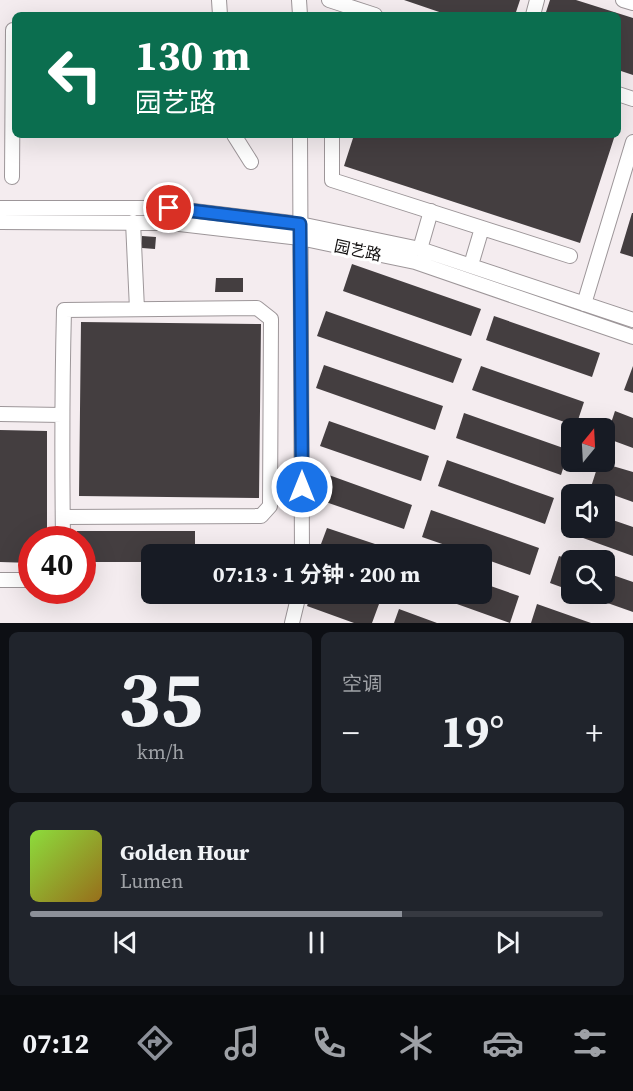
<!DOCTYPE html>
<html lang="zh">
<head>
<meta charset="utf-8">
<style>
	:root { --surface:#171b24; --page:#20242c; --text:#f1f3f6; --muted:#9ea1a6; --line:#363941; --accent:#8c9099 }
	body { margin:0; font-family:"Source Serif 4","Noto Sans SC",serif; background:var(--page); color:var(--text); height:100vh; display:flex; flex-direction:column; font-size:22px; white-space:nowrap }
	* { box-sizing:border-box; margin:0 }
	p { font-size:20px; color:var(--muted) }
	.icon { flex:none; width:33px; height:33px; fill:none; stroke:currentColor; stroke-width:2; stroke-linecap:round; stroke-linejoin:round }
	.map { position:relative; height:623px; overflow:hidden }
	.drawer { display:flex; flex-direction:column; gap:9px; padding:9px; background:#0d0f14; flex:1 }
	.drawer>* { flex:none }
	.top-card { position:absolute; left:12px; top:12px; width:609px; height:126px; border-radius:9px; box-shadow:0 6px 24px #0002; background:#0b6e4f; color:#fff; overflow:hidden }
	.needle { width:39px; rotate:18deg }
	.buttons { position:absolute; left:561px; top:418px; display:grid; gap:12px }
	.buttons a { display:grid; place-items:center; width:54px; height:54px; border-radius:9px; background:var(--surface); box-shadow:0 6px 24px #0002; font-size:30px }
	.speed { position:absolute; left:18px; top:526px; display:flex; gap:12px; font-size:30px; font-weight:700; text-align:center }
	.speed>* { display:grid; place-content:center; width:78px; height:78px; border-radius:50%; background:var(--surface); box-shadow:0 6px 24px #0002; line-height:1 }
	.speed .limit { border:9px solid #d22; background:#fff; color:#111 }
	.pin { position:absolute; display:grid; place-items:center; width:51px; height:51px; color:#fff; margin:-26px; border:3px solid #fff; border-radius:50%; box-shadow:0 2px 6px #0007 }
	.me { position:absolute; width:66px; margin:-33px; rotate:0deg; stroke-linejoin:round; filter:drop-shadow(0 0 4px #0008) }
	.turn { display:flex; align-items:center; gap:21px; height:126px; padding:0 24px; font-size:27px }
	.turn .icon { width:78px; height:78px; stroke-width:2.5 }
	.turn b { display:block; font-size:42px; line-height:51px }
	.big { font-size:45px; font-weight:700; line-height:1.1 }
	.drawer .tile { flex:1; display:flex; flex-direction:column; justify-content:center; gap:9px; min-width:0; padding:0 21px; border-radius:9px; background:var(--page) }
	.drawer .dial { align-items:center; gap:0 }
	.dial b { font-size:78px; line-height:1 }
	.song { display:flex; align-items:center; gap:18px }
	.cover { width:72px; height:72px; border-radius:9px; background:linear-gradient(135deg,hsl(90 70% 55%),hsl(40 70% 35%)) }
	.played { height:6px; border-radius:3px; background:linear-gradient(90deg,var(--accent) 65%,var(--line) 65%) }
	.keys { display:flex; justify-content:space-around; direction:ltr }
	.heat { display:flex; justify-content:space-between; align-items:center; font-size:33px; direction:ltr }
	.drawer .tiles { flex:1; display:grid; gap:9px; grid-template-columns:1fr 1fr }
	.tile:last-child { grid-column:span 2 }
	.trip { position:absolute; left:141px; top:544px; width:351px; height:60px; border-radius:9px; background:var(--surface); box-shadow:0 6px 24px #0002; font-weight:700; line-height:60px; text-align:center }
	.tabs { display:flex; height:96px; justify-content:space-around; align-items:center; background:#090b0e; color:var(--muted) }
	.tabs .icon { width:42px; height:42px }
	.tabs .selected { color:var(--accent) }
	.tabs b { font-size:27px; color:var(--text) }
	.map>svg:first-child { display:block }
</style>
</head>
<body>
<div class="map">
<svg width="633" height="623" viewBox="0 0 633 623">
	<rect width="100%" height="100%" fill="#f4ecef"/>
	<path fill="#443e40" d="M404,0H520L515,15H448Z
		M550,0H576L633,18V75L618,70V15H545Z
		M354,135H615L580,243L344,166Z
		M632,213H633V257L620,253Z
		M142,236L156,237L155,249L142,248Z
		M352,264L481,309L471,336L343,291Z
		M216,278H243V292H215Z
		M326,311L462,359L453,383L317,336Z
		M494,316L600,353L592,377L486,340Z
		M81,322L261,324L259,498L79,496Z
		M324,365L443,406L435,430L316,388Z
		M481,366L584,402L576,426L472,390Z
		M633,366V393L624,390Z
		M615,411L633,418V448L606,438Z
		M464,413L569,450L561,475L456,438Z
		M329,421L429,456L421,481L320,446Z
		M0,430L47,431V540H32V563L0,562Z
		M447,460L554,498L545,524L438,486Z
		M599,462L633,472V502L591,487Z
		M326,474L412,505L404,529L317,499Z
		M431,510L539,548L530,575L482,558V555H474L422,537Z
		M604,517L633,527V556L572,534L574,528H604Z
		M327,528L396,551L394,555H326L318,552Z
		M77,531H195V555H152V562H82V540H77Z
		M559,556L572,560V591L550,583Z
		M604,572L633,582V612L582,594H604Z
		M482,583L519,596L510,623L429,594H482Z
		M311,594H351L379,604L372,623H354L307,606Z
		M537,604L591,623H531Z
		M399,609L437,623H394Z"/>
	<g fill="none" stroke-linecap="round" stroke-linejoin="round">
		<defs>
			<path id="minor" d="M219,0L220,15
				M299,0L300,15
				M329,0L375,15
				M623,0L633,3
				M533,15L537,0
				M618,94L633,99
				M234,135L251,162
				M300,135L302,555
				M332,135V180L570,256
				M12,177L13,30
				M0,208H169L300,224L420,249L633,320
				M0,222L171,223L300,238L415,262L633,337
				M133,222L137,309
				M420,249L431,211
				M471,265L482,228
				M584,304L633,142
				M0,414L62,415
				M63,517L261,516L270,506L271,319L257,308L64,310C62,387 62,463 63,540
				M0,580H32
				M292,623L299,594"/>
		</defs>
		<use href="#minor" stroke="#9d9699" stroke-width="16"/>
		<use href="#minor" stroke="#fff" stroke-width="14"/>
	</g>
	<g fill="none" stroke-linecap="round" stroke-linejoin="round">
		<defs>
			<path id="route" d="M169,208L300,224L302,487"/>
		</defs>
		<use href="#route" stroke="#114b97" stroke-width="15"/>
		<use href="#route" stroke="#1a73e8" stroke-width="10"/>
	</g>
	<g text-anchor="middle" stroke-width="6" stroke-linejoin="round" paint-order="stroke">
		<g font-size="16" fill="#141212" stroke="#fff">
			<text transform="translate(358 250) rotate(12)" y="6">园艺路</text>
		</g>
	</g>
</svg>
<div class="buttons">
<a><svg class="needle" viewBox="-14 -14 28 28"><path d="M0-13l5 13h-10z" fill="#e53935"/><path d="M0 13l5-13h-10z" fill="#9ea1a6"/></svg></a>
<a><svg class="icon" aria-label="sound" viewBox="0 0 24 24"><path d="M4 9h4l5-4v14l-5-4H4zM17 9q2 3 0 6"/></svg></a>
<a><svg class="icon" aria-label="search" viewBox="0 0 24 24"><circle cx="10" cy="10" r="6"/><path d="M15 15l6 6"/></svg></a>
</div>
<div class="speed"><div class="limit">40</div></div>
<div class="pin" style="left:169px;top:208px;background:#d93025"><svg class="icon" aria-label="arrive" viewBox="0 0 24 24"><path d="M6 21V4h12l-3 4 3 4H6"/></svg></div>
<svg class="me" style="left:302px;top:487px" viewBox="-20 -20 40 40"><circle r="17" fill="#1a73e8" stroke="#fff" stroke-width="3"/><path d="M0-11L8 9 0 5-8 9z" fill="#fff"/></svg>
<div class="trip">07:13 · 1 分钟 · 200 m</div>
<div class="top-card">
<div class="turn"><svg class="icon" aria-label="left" viewBox="0 0 24 24"><path d="M17 20v-9H6M10 6l-5 5 5 5"/></svg><div><b>130 m</b>园艺路</div></div>
</div>
</div>
<section class="drawer">
<div class="tiles">
<div class="tile dial"><b>35</b><p>km/h</p></div>
<div class="tile"><p>空调</p>
<div class="heat"><a>−</a><b class="big">19°</b><a>+</a></div>
</div>
<div class="tile">
<div class="song"><i class="cover"></i><div><b>Golden Hour</b><p>Lumen</p></div></div>
<div class="played"></div>
<div class="keys"><svg class="icon" aria-label="previous" viewBox="0 0 24 24"><path d="M18 5L8 12l10 7zM5 5v14"/></svg><svg class="icon" aria-label="pause" viewBox="0 0 24 24"><path d="M8 5v14M16 5v14"/></svg><svg class="icon" aria-label="next" viewBox="0 0 24 24"><path d="M6 5l10 7-10 7zM19 5v14"/></svg></div>
</div>
</div>
</section>
<nav class="tabs">
<b>07:12</b>
<svg class="icon selected" aria-label="directions" viewBox="0 0 24 24"><path d="M12 3l9 9-9 9-9-9zM9 14v-3h6M13 9l2 2-2 2"/></svg>
<svg class="icon" aria-label="music" viewBox="0 0 24 24"><path d="M9 18V5l10-2v13"/><circle cx="6" cy="18" r="3"/><circle cx="16" cy="16" r="3"/></svg>
<svg class="icon" aria-label="phone" viewBox="0 0 24 24"><path d="M5 4h4l2 5-3 2q2 4 5 5l2-3 5 2v4C11 20 4 13 5 4z"/></svg>
<svg class="icon" aria-label="climate" viewBox="0 0 24 24"><path d="M12 3v18M4 7l16 10M4 17L20 7"/></svg>
<svg class="icon" aria-label="car" viewBox="0 0 24 24"><path d="M5 17H2v-5l4-1 3-4h7l3 4 3 1v5h-3M9 17h6M6 11h13"/><circle cx="7" cy="17" r="2"/><circle cx="17" cy="17" r="2"/></svg>
<svg class="icon" aria-label="filters" viewBox="0 0 24 24"><path d="M4 7h16M4 17h16"/><circle cx="9" cy="7" r="2"/><circle cx="15" cy="17" r="2"/></svg>
</nav>
</body>
</html>
